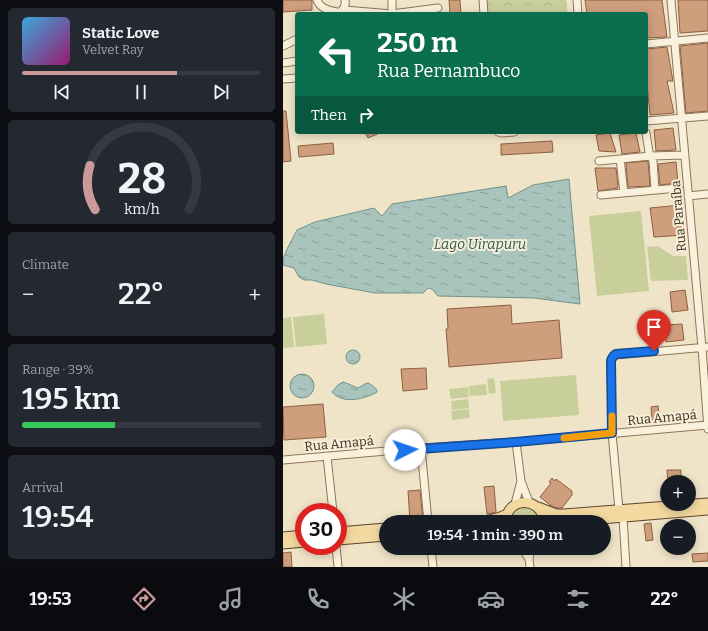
<!DOCTYPE html>
<html lang="en">
<head>
<meta charset="utf-8">
<style>
	:root { --surface:#171b24; --page:#242831; --text:#f1f3f6; --muted:#9ea1a6; --line:#363941; --accent:#cc999b }
	body { margin:0; font-family:Bitter,serif; background:var(--page); color:var(--text); height:100vh; display:flex; flex-direction:column; font-size:15px; white-space:nowrap }
	* { box-sizing:border-box; margin:0 }
	p { font-size:13px; color:var(--muted) }
	.icon { flex:none; width:22px; height:22px; fill:none; stroke:currentColor; stroke-width:2; stroke-linecap:round; stroke-linejoin:round }
	.map { position:relative; flex:1; overflow:hidden }
	.panel { display:flex; flex-direction:column; gap:8px; padding:8px; background:#0d0f14; width:283px }
	.panel>* { flex:none }
	.top-card { position:absolute; left:12px; top:12px; width:353px; height:122px; border-radius:4px; box-shadow:0 2px 10px #0003; background:#0b6e4f; color:#fff; overflow:hidden }
	.controls { position:absolute; left:377px; top:475px; display:grid; gap:8px }
	.controls a { display:grid; place-items:center; width:36px; height:36px; border-radius:50%; background:var(--surface); box-shadow:0 2px 10px #0003; font-size:20px }
	.speed { position:absolute; left:12px; top:503px; display:flex; gap:8px; font-size:20px; font-weight:700; text-align:center }
	.speed>* { display:grid; place-content:center; width:52px; height:52px; border-radius:50%; background:var(--surface); box-shadow:0 2px 10px #0003; line-height:1 }
	.speed .limit { border:6px solid #d22; background:#fff; color:#111 }
	.pin { position:absolute; display:grid; place-items:center; width:34px; height:34px; color:#fff; margin:-41px -17px; border-radius:50% 50% 50% 0; rotate:-45deg; box-shadow:0 0 4px #0007 }
	.pin .icon { rotate:45deg }
	.me { position:absolute; width:44px; margin:-22px; rotate:86deg; stroke-linejoin:round; filter:drop-shadow(0 0 3px #0008) }
	.turn { display:flex; align-items:center; gap:14px; height:84px; padding:0 16px; font-size:18px }
	.turn .icon { width:52px; height:52px; stroke-width:2.5 }
	.turn b { display:block; font-size:28px; line-height:34px }
	.then { display:flex; align-items:center; height:38px; padding:0 16px; background:#0003; gap:8px; font-size:15px }
	.big { font-size:30px; font-weight:600; line-height:1.1 }
	.panel .tile { flex:1; display:flex; flex-direction:column; justify-content:center; gap:6px; min-width:0; padding:0 14px; border-radius:6px; background:var(--page) }
	.panel .dial { align-items:center; gap:0 }
	.dial svg { height:104px; overflow:visible; fill:none; stroke:var(--line); stroke-width:7; stroke-linecap:round; text-anchor:middle }
	.dial text { fill:var(--text); stroke:none }
	.song { display:flex; align-items:center; gap:12px }
	.cover { width:48px; height:48px; border-radius:6px; background:linear-gradient(135deg,hsl(200 70% 55%),hsl(320 70% 35%)) }
	.played { height:4px; border-radius:2px; background:linear-gradient(90deg,var(--accent) 65%,var(--line) 65%) }
	.keys { display:flex; justify-content:space-around; direction:ltr }
	.heat { display:flex; justify-content:space-between; align-items:center; font-size:22px; direction:ltr }
	.charge { height:6px; border-radius:3px; background:linear-gradient(90deg,#34c759 39%,var(--line) 0) }
	.trip { position:absolute; left:96px; top:515px; width:232px; height:40px; border-radius:20px; background:var(--surface); box-shadow:0 2px 10px #0003; font-weight:600; line-height:40px; text-align:center }
	.tabs { display:flex; height:64px; justify-content:space-around; align-items:center; background:#090b0e; color:var(--muted) }
	.tabs .icon { width:28px; height:28px }
	.tabs .active { color:var(--accent) }
	.tabs b { font-size:18px; color:var(--text) }
	main { display:flex; flex:1; min-height:0 }
	.map>svg:first-child { display:block }
</style>
</head>
<body>
<main>
<section class="panel">
<div class="tile">
<div class="song"><i class="cover"></i><div><b>Static Love</b><p>Velvet Ray</p></div></div>
<div class="played"></div>
<div class="keys"><svg class="icon" aria-label="previous" viewBox="0 0 24 24"><path d="M18 5L8 12l10 7zM5 5v14"/></svg><svg class="icon" aria-label="pause" viewBox="0 0 24 24"><path d="M8 5v14M16 5v14"/></svg><svg class="icon" aria-label="next" viewBox="0 0 24 24"><path d="M6 5l10 7-10 7zM19 5v14"/></svg></div>
</div>
<div class="tile dial"><svg viewBox="0 0 100 80">
<path d="M14 69A42 42 0 1 1 86 69"/>
<path d="M14 69A42 42 0 0 1 10 35" stroke="#cc999b"/>
<text x="50" y="56" font-size="32" font-weight="700">28</text>
<text x="50" y="72" font-size="11">km/h</text>
</svg></div>
<div class="tile"><p>Climate</p>
<div class="heat"><a>−</a><b class="big">22°</b><a>+</a></div>
</div>
<div class="tile"><p>Range · 39%</p><b class="big">195 km</b><div class="charge"></div></div>
<div class="tile"><p>Arrival</p><b class="big">19:54</b></div>
</section>
<div class="map">
<svg width="425" height="567" viewBox="0 0 425 567">
	<defs>
		<pattern id="park-crowns" width="20" height="18" patternUnits="userSpaceOnUse"><rect width="20" height="18" fill="#c9cf9b"/><path d="M2 6a3 3 0 1 1 6 0M12 15a3 3 0 1 1 6 0" fill="none" stroke="#aeb285"/></pattern>
		<pattern id="water-ripples" width="26" height="14" patternUnits="userSpaceOnUse"><rect width="26" height="14" fill="#a9c4bc"/><path d="M2 4q2-2 4 0t4 0M15 11q2-2 4 0t4 0" fill="none" stroke="#8ba098"/></pattern>
	</defs>
	<rect width="100%" height="100%" fill="#f0e4c8"/>
	<path fill="#c9cf9b" d="M358,211L366,291L314,296L306,216Z
		M375,246L390,256H403L405,280L368,281L364,247Z
		M41,314L44,344L13,347L10,317Z
		M8,317L11,347L0,348V318Z
		M293,375L296,415L220,421L217,381Z
		M211,378L213,393L206,394L204,379Z
		M203,384L204,395L187,396L186,386Z
		M185,387L186,397L168,399L166,389Z
		M185,399L186,408L169,410L168,401Z
		M186,409L187,418L169,420L168,411Z"/>
	<path fill="url(#park-crowns)" d="M203,0H283L285,14H204Z
		M234,505H247L255,511L257,522H225L227,514Z"/>
	<path fill="url(#water-ripples)" stroke="#6f938a" d="M286,179L297,304L251,298L155,296L149,289L145,288L140,293H92L43,284L29,280H21L16,277L11,268L0,265V259L5,247L14,230L32,222L91,208L99,216L109,204L223,186L225,198L250,185Z
		M63 357a7 7 0 1 1 14 0a7 7 0 1 1-14 0Z
		M7 386a12 12 0 1 1 24 0a12 12 0 1 1-24 0Z
		M60,382L63,383L75,388L82,384L85,383C89,385 94,388 94,392C82,399 60,405 49,392L55,385Z"/>
	<path fill="#cf9f7d" stroke="#8d5f41" d="M0,0H29V10L0,12Z
		M166,0H177L178,14H167Z
		M302,0H379L384,37L363,38V14H304Z
		M395,0H425V31L397,33Z
		M425,43V111L403,113L397,46Z
		M384,47L390,81H384L391,113L367,115L364,84V49Z
		M0,111H3L8,161L0,162Z
		M390,128L393,150L373,151L371,130Z
		M82,132H99L85,138Z
		M327,133L333,152L316,151L313,135Z
		M353,133L357,152L339,154L336,135Z
		M269,141L270,152L218,155V144Z
		M50,143L51,154L16,157L15,146Z
		M365,161L367,186L345,187L343,163Z
		M393,162L395,183L377,185L375,164Z
		M312,168H333L335,188L315,191Z
		M398,205L402,235L371,237L367,208Z
		M402,290L405,310L389,312L387,292Z
		M228,305L229,324L276,320L279,358L166,367L163,329H165L164,309Z
		M399,324L401,340L383,342L382,325Z
		M143,368L144,389L120,391L118,369Z
		M40,404L43,437L1,440L0,407Z
		M375,406L377,423H369L368,407Z
		M384,470H398V482H385Z
		M269,478L272,481L273,479L289,491V495L279,508H274L267,505L257,497L268,483L266,482Z
		M211,486L213,512L204,514L201,487Z
		M137,490L140,520L127,521L125,491Z
		M368,523L370,540L363,541L361,524Z
		M8,552L9,567H0V553Z
		M425,553V561L410,562L409,554Z"/>
	<g fill="none" stroke-linecap="round" stroke-linejoin="round">
		<defs>
			<path id="minor" d="M34,0C38,10 47,10 57,13
				M109,0V14
				M200,0L201,14
				M294,0L295,14
				M388,0L419,348L425,429
				M61,10L109,14L155,8
				M58,11C62,8 63,5 62,0
				M363,44L425,38
				M0,46L14,39
				M0,63L14,61
				M0,79L14,78
				M363,121L425,116
				M215,132L219,133L231,132
				M363,133L366,152L370,161L372,190
				M337,159L341,193
				M316,161L368,156L402,155
				M318,195L395,188
				M405,196L425,194
				M233,442L238,481L246,502
				M138,448L145,522
				M44,456L50,512
				M0,460L138,448L233,442L425,425
				M232,504L238,481
				M336,510L329,433L328,361C329,357 330,356 333,355L425,347
				M340,517L343,567
				M53,546L55,567
				M148,548L150,567
				M239,548L246,559
				M247,567L246,559L248,548"/>
			<path id="major" d="M255,507L273,514H281L425,503
				M188,522C201,521 213,520 224,514
				M223,522C223,496 259,496 261,522
				M282,522L425,510
				M55,532L103,528
				M0,537L21,535
				M55,540L103,536
				M0,544L21,542"/>
		</defs>
		<use href="#minor" stroke="#8d765c" stroke-width="9"/>
		<use href="#major" stroke="#5b4430" stroke-width="11"/>
		<use href="#minor" stroke="#faf1dc" stroke-width="7"/>
		<use href="#major" stroke="#f3d9a0" stroke-width="9"/>
	</g>
	<g fill="none" stroke-linecap="round" stroke-linejoin="round">
		<defs>
			<path id="route" d="M122,450L233,442L329,433L328,361C329,357 330,356 333,354L371,351"/>
		</defs>
		<use href="#route" stroke="#114b97" stroke-width="10"/>
		<use href="#route" stroke="#1a73e8" stroke-width="7"/>
		<path stroke="#f59e0b" stroke-width="7" d="M281,438L329,433V416"/>
	</g>
	<g text-anchor="middle" stroke-width="4" stroke-linejoin="round" paint-order="stroke">
		<g font-size="13" fill="#3d2e20" stroke="#f7eed8">
			<text transform="translate(395 216) rotate(-95)" y="5">Rua Paraíba</text>
			<text transform="translate(379 417) rotate(-5)" y="5">Rua Amapá</text>
			<text transform="translate(56 443) rotate(-5)" y="5">Rua Amapá</text>
		</g>
		<g font-size="14" font-style="italic" fill="#2f5d5a" stroke="#f7eed8">
			<text x="197" y="249">Lago Uirapuru</text>
		</g>
	</g>
</svg>
<div class="controls">
<a>+</a>
<a>−</a>
</div>
<div class="speed"><div class="limit">30</div></div>
<div class="pin" style="left:371px;top:351px;background:#d93025"><svg class="icon" aria-label="arrive" viewBox="0 0 24 24"><path d="M6 21V4h12l-3 4 3 4H6"/></svg></div>
<svg class="me" style="left:122px;top:450px" viewBox="-20 -20 40 40"><circle r="19" fill="#fff"/><path d="M0-13L10 11 0 6-10 11z" fill="#1a73e8"/></svg>
<div class="trip">19:54 · 1 min · 390 m</div>
<div class="top-card">
<div class="turn"><svg class="icon" aria-label="left" viewBox="0 0 24 24"><path d="M17 20v-9H6M10 6l-5 5 5 5"/></svg><div><b>250 m</b>Rua Pernambuco</div></div>
<div class="then">Then<svg class="icon" aria-label="right" viewBox="0 0 24 24"><path d="M7 20v-9h11M14 6l5 5-5 5"/></svg></div>
</div>
</div>
</main>
<nav class="tabs">
<b>19:53</b>
<svg class="icon active" aria-label="directions" viewBox="0 0 24 24"><path d="M12 3l9 9-9 9-9-9zM9 14v-3h6M13 9l2 2-2 2"/></svg>
<svg class="icon" aria-label="music" viewBox="0 0 24 24"><path d="M9 18V5l10-2v13"/><circle cx="6" cy="18" r="3"/><circle cx="16" cy="16" r="3"/></svg>
<svg class="icon" aria-label="phone" viewBox="0 0 24 24"><path d="M5 4h4l2 5-3 2q2 4 5 5l2-3 5 2v4C11 20 4 13 5 4z"/></svg>
<svg class="icon" aria-label="climate" viewBox="0 0 24 24"><path d="M12 3v18M4 7l16 10M4 17L20 7"/></svg>
<svg class="icon" aria-label="car" viewBox="0 0 24 24"><path d="M5 17H2v-5l4-1 3-4h7l3 4 3 1v5h-3M9 17h6M6 11h13"/><circle cx="7" cy="17" r="2"/><circle cx="17" cy="17" r="2"/></svg>
<svg class="icon" aria-label="filters" viewBox="0 0 24 24"><path d="M4 7h16M4 17h16"/><circle cx="9" cy="7" r="2"/><circle cx="15" cy="17" r="2"/></svg>
<b>22°</b>
</nav>
</body>
</html>
